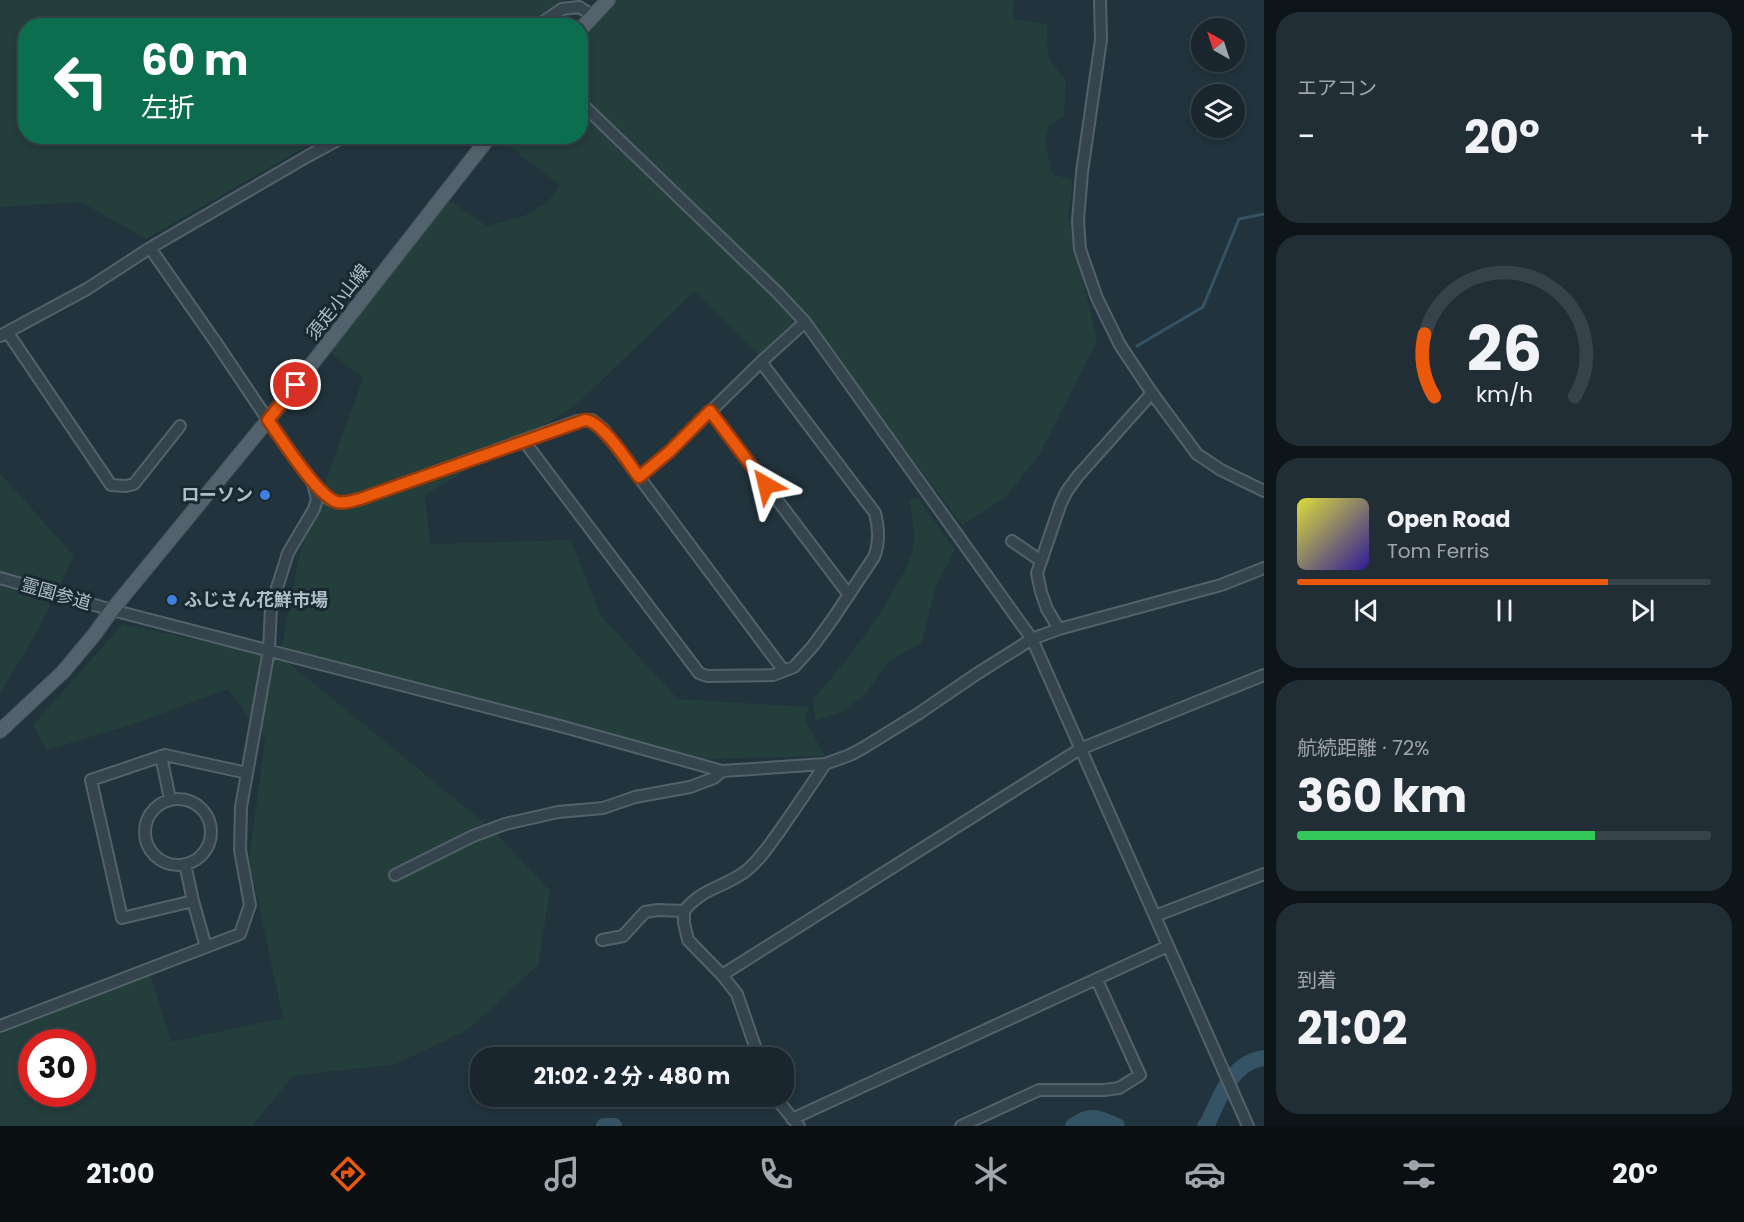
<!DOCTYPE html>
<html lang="ja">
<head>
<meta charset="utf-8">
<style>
	:root { --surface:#19262e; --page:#222e36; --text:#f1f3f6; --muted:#9fa5aa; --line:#37434a; --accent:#ea580c }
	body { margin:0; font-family:Poppins,"Noto Sans JP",sans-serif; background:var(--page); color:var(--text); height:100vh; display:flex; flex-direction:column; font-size:22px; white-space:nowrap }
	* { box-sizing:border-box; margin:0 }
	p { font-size:20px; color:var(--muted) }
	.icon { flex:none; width:33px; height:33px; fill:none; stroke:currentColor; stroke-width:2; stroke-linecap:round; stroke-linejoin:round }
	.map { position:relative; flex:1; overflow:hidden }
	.drawer { display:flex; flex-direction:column; gap:12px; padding:12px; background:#0e1519; width:480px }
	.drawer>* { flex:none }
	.guide { position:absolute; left:18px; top:18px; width:570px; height:126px; border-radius:24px; box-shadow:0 3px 9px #0003,0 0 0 2px var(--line); background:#0b6e4f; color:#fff; overflow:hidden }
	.needle { width:39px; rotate:321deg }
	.buttons { position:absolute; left:1191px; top:18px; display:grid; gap:12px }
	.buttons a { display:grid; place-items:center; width:54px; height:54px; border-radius:50%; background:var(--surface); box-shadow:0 3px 9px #0003,0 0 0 2px var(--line); font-size:30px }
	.speed { position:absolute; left:18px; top:1029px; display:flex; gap:12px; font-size:30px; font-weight:700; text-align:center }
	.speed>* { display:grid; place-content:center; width:78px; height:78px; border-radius:50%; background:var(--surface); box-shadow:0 3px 9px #0003,0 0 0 2px var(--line); line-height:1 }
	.speed .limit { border:9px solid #d22; background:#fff; color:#111 }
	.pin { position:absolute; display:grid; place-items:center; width:51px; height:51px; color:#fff; margin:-26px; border:3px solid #fff; border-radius:50%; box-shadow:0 2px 6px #0007 }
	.me { position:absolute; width:66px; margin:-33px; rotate:323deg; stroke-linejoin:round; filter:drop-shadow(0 0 4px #0008) }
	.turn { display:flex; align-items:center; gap:21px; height:126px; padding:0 24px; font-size:27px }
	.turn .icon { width:78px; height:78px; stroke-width:2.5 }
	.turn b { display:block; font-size:42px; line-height:51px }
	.big { font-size:45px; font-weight:700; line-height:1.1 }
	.drawer .widget { flex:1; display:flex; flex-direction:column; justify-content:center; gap:9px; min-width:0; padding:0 21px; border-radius:24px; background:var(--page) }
	.drawer .dial { align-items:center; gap:0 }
	.dial svg { height:156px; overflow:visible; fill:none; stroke:var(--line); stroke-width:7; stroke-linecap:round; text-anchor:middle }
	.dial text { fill:var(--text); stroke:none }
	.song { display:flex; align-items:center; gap:18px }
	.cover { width:72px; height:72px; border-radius:9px; background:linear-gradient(135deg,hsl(60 70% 55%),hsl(250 70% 35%)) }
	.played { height:6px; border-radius:3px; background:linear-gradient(90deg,var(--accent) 75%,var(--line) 75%) }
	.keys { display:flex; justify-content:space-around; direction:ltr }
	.heat { display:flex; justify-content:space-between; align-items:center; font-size:33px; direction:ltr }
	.charge { height:9px; border-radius:4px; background:linear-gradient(90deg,#34c759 72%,var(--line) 0) }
	.trip { position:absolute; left:470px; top:1047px; width:324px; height:60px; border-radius:24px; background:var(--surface); box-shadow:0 3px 9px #0003,0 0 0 2px var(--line); font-weight:700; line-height:60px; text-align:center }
	.tabs { display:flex; height:96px; justify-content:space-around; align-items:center; background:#0a0f12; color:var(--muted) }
	.tabs .icon { width:42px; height:42px }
	.tabs .on { color:var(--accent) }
	.tabs b { font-size:27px; color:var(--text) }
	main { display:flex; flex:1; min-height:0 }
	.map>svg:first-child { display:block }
</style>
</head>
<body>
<main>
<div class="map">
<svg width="1264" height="1126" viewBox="0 0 1264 1126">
	<rect width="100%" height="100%" fill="#21333d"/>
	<path fill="#233e3b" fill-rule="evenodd" d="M0,0H567L520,26H26V136L322,137L146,239L81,202L0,207Z
		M616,0H1014L1013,19L1047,24L1048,57L1066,82L1064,116L1049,125L1045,141L1052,174L1073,180L1068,216L1097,341L1039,455L1005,498L962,525L804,315L759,355L695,291L574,407L425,495L430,544L571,540L601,616L678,699L809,707L805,720L825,756L704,759L517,723L416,687L282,646L299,556L363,378L330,352L407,245L450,201L487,226L524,216L547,203L560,185L497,137L580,136L581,40Z
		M0,473L74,556L39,628L0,693Z
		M918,498L955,550L936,586L922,642L887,663L865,695L842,712L815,721L813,699C845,664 873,627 896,586C903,574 910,562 913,548C916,533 912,516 909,501Z
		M123,624L284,659L494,831L550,891L538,965L469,1029L396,1064L293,1076L252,1126H0V1030C51,1015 100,992 150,974L171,1042L283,1018L249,859L265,740L228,689L131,725L47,750L33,725ZM32,1042H82V1094H32Z"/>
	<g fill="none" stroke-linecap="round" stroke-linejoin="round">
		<path stroke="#345365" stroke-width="3" d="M1137,346L1203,307L1239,219L1264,214"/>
		<path stroke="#345365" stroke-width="16" d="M604,1126H614
			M1073,1126C1091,1113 1099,1118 1117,1126
			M1205,1126L1208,1123C1219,1098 1232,1062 1264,1058"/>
		<defs>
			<path id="minor" d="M1100,0L1101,40L1082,172L1078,221L1080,249L1083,258L1097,298L1120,345L1152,393L1197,454L1221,470L1264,491
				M537,26L562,9L579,7L594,16
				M580,102L777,292L805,322L1032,639L1248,1126
				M150,248L217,344L268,420L313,483L329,499L338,502H347L360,499L577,421L592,420L603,429L639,477L784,671
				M8,333L111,485L126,486L134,484L180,426
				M0,336L87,289L150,248L308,156L345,136
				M710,411L849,595
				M524,441L699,673L707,676L773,675L794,667L813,646L832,620L874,557C880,542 879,528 875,513L761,362
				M639,477L669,452L761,362L805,322
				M1012,541L1041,561
				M0,578L112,610L564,727L722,771L825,764L850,755L863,748L918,714L975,675L1032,639L1059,629L1221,585L1264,568
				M1059,629L1047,609L1041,592L1037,573L1061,503L1067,491L1078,476L1152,393
				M161,756L170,799
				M145 832a33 33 0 1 1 66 0a33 33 0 1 1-66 0Z
				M185,864L193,901L206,947
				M395,875L473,836L505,824L558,812L603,808L635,797L690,787L714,778L722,771
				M193,901L122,918L91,780L165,755L247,773
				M1155,916L1264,874
				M602,940L623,936L645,912L658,910L684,911
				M722,975L1080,749L1264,675
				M0,1026L240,934L250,905L240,850L241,807L269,650L271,607L288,553L314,509L317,499L313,483
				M759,1058L737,994L722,975L688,940L684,923V911C702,888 725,887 746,871C760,860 770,844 781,829C796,807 811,786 825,764
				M774,1096L799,1126
				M792,1119L1168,946
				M961,1126L1039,1090H1104L1119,1088L1140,1075L1097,980"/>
			<path id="major" d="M580,30L608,0
				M0,731L63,672L94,635L112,610L268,420L490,136"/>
		</defs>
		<use href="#minor" stroke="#53626a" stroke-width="14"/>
		<use href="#major" stroke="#415058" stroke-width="16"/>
		<use href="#minor" stroke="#35444d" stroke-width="10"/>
		<use href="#major" stroke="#53636d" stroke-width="14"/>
	</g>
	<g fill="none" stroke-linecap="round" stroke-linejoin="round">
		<defs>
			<path id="route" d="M296,385L268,420C281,438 318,497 337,502C344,504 352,501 360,499L585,420C602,421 628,462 639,477L669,452L710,411L766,485"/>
		</defs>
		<use href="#route" stroke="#983908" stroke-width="15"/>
		<use href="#route" stroke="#ea580c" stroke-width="10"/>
	</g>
	<g fill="#3f7fe0" stroke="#1a2931" stroke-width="2">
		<circle cx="265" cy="495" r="6"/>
		<circle cx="172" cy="600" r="6"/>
	</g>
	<g text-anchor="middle" stroke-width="6" stroke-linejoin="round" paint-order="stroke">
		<g font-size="18" fill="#b0bfc8" stroke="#1a2931">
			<text transform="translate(338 302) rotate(-52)" y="6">須走小山線</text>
			<text transform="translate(56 594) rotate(16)" y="6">霊園参道</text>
		</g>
		<g font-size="18" font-weight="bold" fill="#b0bfc8" stroke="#1a2931" text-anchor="end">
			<text x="253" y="501">ローソン</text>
			<text x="184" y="606" text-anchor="start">ふじさん花鮮市場</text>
		</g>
	</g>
</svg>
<div class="buttons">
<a><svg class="needle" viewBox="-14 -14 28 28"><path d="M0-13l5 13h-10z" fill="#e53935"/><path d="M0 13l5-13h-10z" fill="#9fa5aa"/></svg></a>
<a><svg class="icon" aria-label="layers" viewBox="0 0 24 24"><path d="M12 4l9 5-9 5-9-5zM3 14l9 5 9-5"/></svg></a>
</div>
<div class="speed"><div class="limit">30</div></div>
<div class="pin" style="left:296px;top:385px;background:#d93025"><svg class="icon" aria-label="arrive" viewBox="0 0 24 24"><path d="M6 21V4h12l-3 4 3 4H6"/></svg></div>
<svg class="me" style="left:766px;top:485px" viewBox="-20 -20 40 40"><path d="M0-17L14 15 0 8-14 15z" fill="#ea580c" stroke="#fff" stroke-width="4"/></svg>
<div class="trip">21:02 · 2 分 · 480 m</div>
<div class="guide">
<div class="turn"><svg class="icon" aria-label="left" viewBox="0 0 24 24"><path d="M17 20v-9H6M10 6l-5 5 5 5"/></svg><div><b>60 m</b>左折</div></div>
</div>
</div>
<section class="drawer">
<div class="widget"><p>エアコン</p>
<div class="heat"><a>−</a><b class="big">20°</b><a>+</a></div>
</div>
<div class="widget dial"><svg viewBox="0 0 100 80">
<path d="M14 69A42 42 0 1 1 86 69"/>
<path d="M14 69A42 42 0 0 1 9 37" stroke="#ea580c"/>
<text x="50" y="56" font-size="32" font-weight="700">26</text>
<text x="50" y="72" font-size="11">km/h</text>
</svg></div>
<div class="widget">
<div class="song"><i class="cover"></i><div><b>Open Road</b><p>Tom Ferris</p></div></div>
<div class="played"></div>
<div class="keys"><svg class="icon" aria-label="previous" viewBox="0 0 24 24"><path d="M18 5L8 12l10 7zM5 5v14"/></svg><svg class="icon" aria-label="pause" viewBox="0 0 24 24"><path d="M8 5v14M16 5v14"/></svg><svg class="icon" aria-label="next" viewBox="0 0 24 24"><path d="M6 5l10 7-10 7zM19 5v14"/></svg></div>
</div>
<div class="widget"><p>航続距離 · 72%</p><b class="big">360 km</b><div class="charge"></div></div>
<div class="widget"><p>到着</p><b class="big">21:02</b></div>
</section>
</main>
<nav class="tabs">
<b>21:00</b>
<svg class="icon on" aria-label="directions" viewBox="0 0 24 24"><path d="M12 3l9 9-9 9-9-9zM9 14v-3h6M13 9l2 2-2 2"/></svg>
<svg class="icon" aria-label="music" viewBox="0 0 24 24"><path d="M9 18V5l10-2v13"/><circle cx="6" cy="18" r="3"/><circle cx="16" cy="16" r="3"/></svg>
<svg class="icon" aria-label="phone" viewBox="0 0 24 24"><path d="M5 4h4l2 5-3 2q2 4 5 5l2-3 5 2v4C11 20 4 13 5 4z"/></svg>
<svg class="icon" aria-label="climate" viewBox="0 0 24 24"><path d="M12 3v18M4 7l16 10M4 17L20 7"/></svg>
<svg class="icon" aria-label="car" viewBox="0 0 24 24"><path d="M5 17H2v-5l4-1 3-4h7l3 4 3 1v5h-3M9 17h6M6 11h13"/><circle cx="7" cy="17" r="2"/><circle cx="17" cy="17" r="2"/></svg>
<svg class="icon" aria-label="filters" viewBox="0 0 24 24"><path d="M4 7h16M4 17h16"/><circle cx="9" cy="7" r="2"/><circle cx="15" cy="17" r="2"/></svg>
<b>20°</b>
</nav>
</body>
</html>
